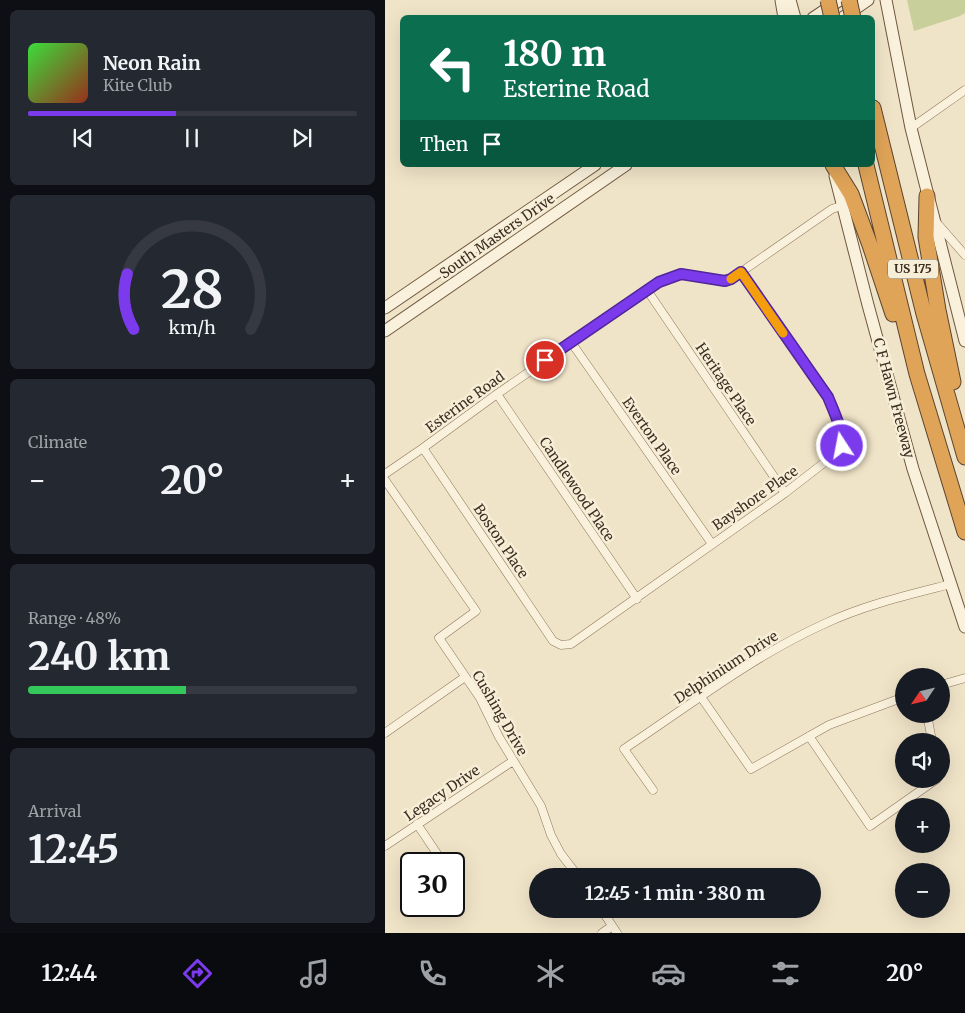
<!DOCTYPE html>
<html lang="en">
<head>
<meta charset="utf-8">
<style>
	:root { --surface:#171b24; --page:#242831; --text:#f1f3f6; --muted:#9ea1a6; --line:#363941; --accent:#7c3aed }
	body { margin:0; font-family:Merriweather,serif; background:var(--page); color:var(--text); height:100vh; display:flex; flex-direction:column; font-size:19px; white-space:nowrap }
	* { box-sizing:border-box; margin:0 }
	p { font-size:16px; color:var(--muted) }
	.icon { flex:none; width:28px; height:28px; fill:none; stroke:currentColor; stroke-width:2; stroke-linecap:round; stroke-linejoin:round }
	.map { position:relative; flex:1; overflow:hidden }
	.details { display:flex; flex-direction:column; gap:10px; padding:10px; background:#0d0f14; width:385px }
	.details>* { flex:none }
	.guide { position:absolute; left:15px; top:15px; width:475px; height:152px; border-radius:8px; box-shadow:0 5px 20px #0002; background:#0b6e4f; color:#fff; overflow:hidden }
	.needle { width:32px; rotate:235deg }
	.tools { position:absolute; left:510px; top:668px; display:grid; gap:10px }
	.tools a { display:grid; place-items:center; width:55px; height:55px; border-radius:50%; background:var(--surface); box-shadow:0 5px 20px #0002; font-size:25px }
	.speed { position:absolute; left:15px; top:852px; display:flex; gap:10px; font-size:25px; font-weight:700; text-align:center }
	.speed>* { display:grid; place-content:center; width:65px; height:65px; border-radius:50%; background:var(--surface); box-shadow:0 5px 20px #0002; line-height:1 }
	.speed .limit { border:2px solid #111; border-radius:8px; background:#fff; color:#111 }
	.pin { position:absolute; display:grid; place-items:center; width:42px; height:42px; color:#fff; margin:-21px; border:2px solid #fff; border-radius:50%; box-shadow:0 1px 5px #0007 }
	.me { position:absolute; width:55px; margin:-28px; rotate:349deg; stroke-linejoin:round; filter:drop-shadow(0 0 4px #0008) }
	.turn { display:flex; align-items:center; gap:18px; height:105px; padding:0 20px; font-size:22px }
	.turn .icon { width:65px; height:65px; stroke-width:2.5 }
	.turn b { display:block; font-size:35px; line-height:42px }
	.then { display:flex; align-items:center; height:48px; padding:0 20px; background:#0003; gap:10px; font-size:19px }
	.big { font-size:38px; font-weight:700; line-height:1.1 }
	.details .tile { flex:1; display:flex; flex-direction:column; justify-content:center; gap:8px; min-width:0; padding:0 18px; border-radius:8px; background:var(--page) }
	.details .dial { align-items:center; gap:0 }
	.dial svg { height:130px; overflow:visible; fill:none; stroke:var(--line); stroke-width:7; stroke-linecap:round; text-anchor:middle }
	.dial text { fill:var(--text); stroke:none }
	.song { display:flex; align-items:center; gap:15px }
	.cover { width:60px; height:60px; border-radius:8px; background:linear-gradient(135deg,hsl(120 70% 55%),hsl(10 70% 35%)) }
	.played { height:5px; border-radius:2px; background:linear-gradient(90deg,var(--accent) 45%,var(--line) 45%) }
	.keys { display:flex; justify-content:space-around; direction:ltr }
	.heat { display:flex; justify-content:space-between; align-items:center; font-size:28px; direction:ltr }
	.charge { height:8px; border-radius:4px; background:linear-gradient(90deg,#34c759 48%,var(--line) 0) }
	.trip { position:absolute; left:144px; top:868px; width:292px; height:50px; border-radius:25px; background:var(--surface); box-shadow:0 5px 20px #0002; font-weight:700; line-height:50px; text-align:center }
	.dock { display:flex; height:80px; justify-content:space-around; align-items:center; background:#090b0e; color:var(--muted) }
	.dock .icon { width:35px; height:35px }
	.dock .on { color:var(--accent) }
	.dock b { font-size:22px; color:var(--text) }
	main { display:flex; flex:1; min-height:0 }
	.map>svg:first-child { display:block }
</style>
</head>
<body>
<main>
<section class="details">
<div class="tile">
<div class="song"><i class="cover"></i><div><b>Neon Rain</b><p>Kite Club</p></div></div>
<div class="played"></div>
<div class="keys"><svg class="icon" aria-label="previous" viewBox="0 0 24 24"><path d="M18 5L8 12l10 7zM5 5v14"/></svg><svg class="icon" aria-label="pause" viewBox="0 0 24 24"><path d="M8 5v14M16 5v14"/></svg><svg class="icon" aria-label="next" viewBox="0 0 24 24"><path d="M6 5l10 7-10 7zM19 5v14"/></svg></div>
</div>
<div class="tile dial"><svg viewBox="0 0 100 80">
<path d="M14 69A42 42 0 1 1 86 69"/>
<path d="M14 69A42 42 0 0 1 10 35" stroke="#7c3aed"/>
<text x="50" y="56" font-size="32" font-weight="700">28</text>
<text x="50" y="72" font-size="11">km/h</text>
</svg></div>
<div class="tile"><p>Climate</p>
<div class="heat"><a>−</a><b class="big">20°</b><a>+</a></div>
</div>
<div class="tile"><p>Range · 48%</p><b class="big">240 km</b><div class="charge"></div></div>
<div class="tile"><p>Arrival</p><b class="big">12:45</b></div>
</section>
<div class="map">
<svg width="580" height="933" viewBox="0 0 580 933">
	<rect width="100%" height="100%" fill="#f0e4c8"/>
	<path fill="#c9cf9b" d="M522,0H580V13L575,16L529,31Z"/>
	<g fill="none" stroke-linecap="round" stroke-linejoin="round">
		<defs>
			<path id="minor" d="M526,128L580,90
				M551,222L580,255
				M262,290L400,493
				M186,342L327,544
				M112,394L252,599
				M38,448L168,641L176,645L186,644L400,493L453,452C463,437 449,413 443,397L356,272
				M0,474L38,448L112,394L274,282C281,279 290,274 297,274C314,274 329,284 346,279L447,209L459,205
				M0,480L91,611L54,638L95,698L114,737L156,806L166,835L176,854L193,876
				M556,685L580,678
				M316,697L366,769L444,725L519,697
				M542,714L547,741
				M0,733L80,677
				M424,736L485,826L552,779
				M268,790L239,749C304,706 368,656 439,624C479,605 523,595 566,584
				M32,824L59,864
				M0,846L128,761
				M69,877L73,884
				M216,909L232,933
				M217,933L227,926"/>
			<path id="secondary" d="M396,0L399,18
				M405,0L410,18
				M501,0L526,128L580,341
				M428,18L455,0
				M457,18L483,0
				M450,176L483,305L528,469L580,627
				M0,308L210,165
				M0,331L241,165"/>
			<path id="motorway" d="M488,108L539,314L580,457
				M448,165L466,194L485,245L508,314
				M481,165L532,374L580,532
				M542,196L541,237L553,310L568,382"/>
		</defs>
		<use href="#minor" stroke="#8d765c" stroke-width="9"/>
		<use href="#secondary" stroke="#6f573f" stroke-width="13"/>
		<use href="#motorway" stroke="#5b4430" stroke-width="17"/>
		<use href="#minor" stroke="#faf1dc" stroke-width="8"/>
		<use href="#secondary" stroke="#faf1dc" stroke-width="11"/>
		<use href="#motorway" stroke="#e0a458" stroke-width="15"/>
		<defs>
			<path id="motorway-bridge" d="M443,0L447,18
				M464,0L468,18"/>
		</defs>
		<use href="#motorway-bridge" stroke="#5b4430" stroke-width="17" stroke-linecap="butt"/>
		<use href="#motorway-bridge" stroke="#e0a458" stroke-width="15"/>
	</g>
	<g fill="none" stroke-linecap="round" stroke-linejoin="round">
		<defs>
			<path id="route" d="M160,360L274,282L296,274L340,281L346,279L356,272L443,397C449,412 458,430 457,446"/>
		</defs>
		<use href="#route" stroke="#51269a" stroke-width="12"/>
		<use href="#route" stroke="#7c3aed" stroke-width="9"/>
		<path stroke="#f59e0b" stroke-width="9" d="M346,279L356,272L398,333"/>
	</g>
	<g text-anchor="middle" stroke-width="5" stroke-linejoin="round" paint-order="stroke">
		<rect fill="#f7eed8" stroke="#756857" stroke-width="1" x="503" y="259.5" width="50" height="19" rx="4"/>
		<g font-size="12" font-weight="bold" fill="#3d2e20">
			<text x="528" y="273">US 175</text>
		</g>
		<g font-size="14" fill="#3d2e20" stroke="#f7eed8">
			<text transform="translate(112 236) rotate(-35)" y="5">South Masters Drive</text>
			<text transform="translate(341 384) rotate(56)" y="5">Heritage Place</text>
			<text transform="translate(509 398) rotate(75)" y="5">C F Hawn Freeway</text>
			<text transform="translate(80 402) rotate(-36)" y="5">Esterine Road</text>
			<text transform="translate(267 436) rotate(55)" y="5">Everton Place</text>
			<text transform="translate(192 489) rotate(56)" y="5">Candlewood Place</text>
			<text transform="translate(370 498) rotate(-35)" y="5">Bayshore Place</text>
			<text transform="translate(116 541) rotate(56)" y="5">Boston Place</text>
			<text transform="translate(341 667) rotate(-33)" y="5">Delphinium Drive</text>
			<text transform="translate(115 713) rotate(60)" y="5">Cushing Drive</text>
			<text transform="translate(57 793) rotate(-34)" y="5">Legacy Drive</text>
		</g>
	</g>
</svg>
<div class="tools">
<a><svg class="needle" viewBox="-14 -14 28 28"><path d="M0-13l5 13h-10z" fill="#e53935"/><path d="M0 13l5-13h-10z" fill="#9ea1a6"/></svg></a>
<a><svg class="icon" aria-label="sound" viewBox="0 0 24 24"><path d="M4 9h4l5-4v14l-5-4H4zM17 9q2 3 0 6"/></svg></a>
<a>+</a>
<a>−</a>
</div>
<div class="speed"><div class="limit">30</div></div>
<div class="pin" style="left:160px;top:360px;background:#d93025"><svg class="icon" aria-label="arrive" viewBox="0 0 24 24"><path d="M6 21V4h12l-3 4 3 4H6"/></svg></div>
<svg class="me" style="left:457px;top:446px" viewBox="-20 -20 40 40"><circle r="17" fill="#7c3aed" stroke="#fff" stroke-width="3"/><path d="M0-11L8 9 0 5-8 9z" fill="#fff"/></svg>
<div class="trip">12:45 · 1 min · 380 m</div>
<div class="guide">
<div class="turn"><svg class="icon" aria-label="left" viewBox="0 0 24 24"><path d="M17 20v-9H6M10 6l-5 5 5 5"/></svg><div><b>180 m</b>Esterine Road</div></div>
<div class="then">Then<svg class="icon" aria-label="arrive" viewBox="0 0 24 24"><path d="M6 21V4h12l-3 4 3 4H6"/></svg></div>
</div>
</div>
</main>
<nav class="dock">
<b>12:44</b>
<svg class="icon on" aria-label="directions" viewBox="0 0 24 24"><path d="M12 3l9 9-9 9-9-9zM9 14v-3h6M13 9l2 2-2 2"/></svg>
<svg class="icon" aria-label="music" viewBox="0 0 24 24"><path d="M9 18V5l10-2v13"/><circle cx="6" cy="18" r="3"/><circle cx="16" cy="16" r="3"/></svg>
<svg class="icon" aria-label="phone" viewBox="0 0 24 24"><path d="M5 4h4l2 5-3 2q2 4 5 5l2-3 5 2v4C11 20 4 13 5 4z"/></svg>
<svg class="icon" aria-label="climate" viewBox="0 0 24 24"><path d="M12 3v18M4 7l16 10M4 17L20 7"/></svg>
<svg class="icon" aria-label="car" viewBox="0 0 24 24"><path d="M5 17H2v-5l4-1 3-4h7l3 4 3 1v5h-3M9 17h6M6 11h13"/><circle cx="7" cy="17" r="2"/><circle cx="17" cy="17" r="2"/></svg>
<svg class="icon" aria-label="filters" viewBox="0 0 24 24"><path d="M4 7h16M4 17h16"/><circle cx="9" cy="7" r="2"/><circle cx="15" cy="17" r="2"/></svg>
<b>20°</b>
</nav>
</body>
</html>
